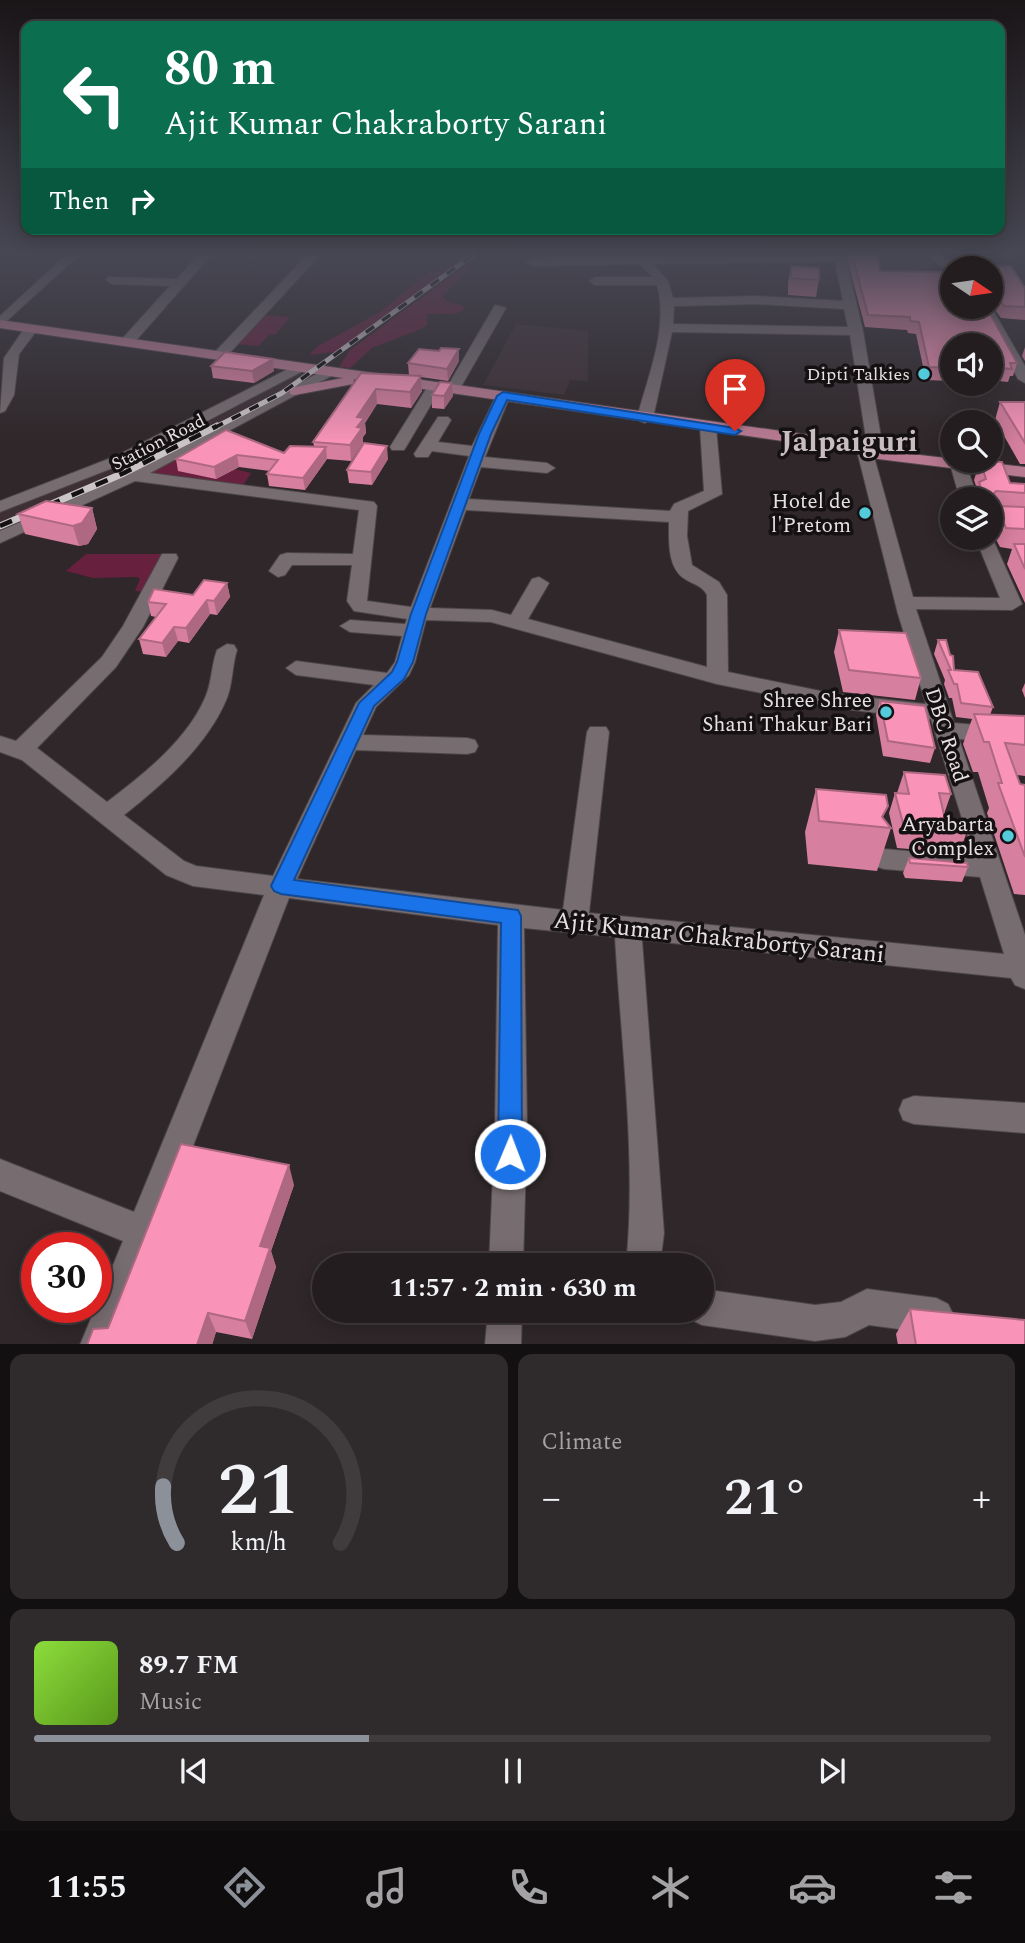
<!DOCTYPE html>
<html lang="en">
<head>
<meta charset="utf-8">
<style>
	:root { --surface:#231d1f; --page:#2f2a2c; --text:#f1f3f6; --muted:#a3a2a4; --line:#403b3d; --accent:#8c9099 }
	body { margin:0; font-family:Spectral,serif; background:var(--page); color:var(--text); height:100vh; display:flex; flex-direction:column; font-size:26px; white-space:nowrap }
	* { box-sizing:border-box; margin:0 }
	p { font-size:23px; color:var(--muted) }
	.icon { flex:none; width:38px; height:38px; fill:none; stroke:currentColor; stroke-width:2; stroke-linecap:round; stroke-linejoin:round }
	.map { position:relative; height:1344px; overflow:hidden }
	.side { display:flex; flex-direction:column; gap:10px; padding:10px; background:#131011; flex:1 }
	.side>* { flex:none }
	.guide { position:absolute; left:21px; top:21px; width:984px; height:214px; border-radius:14px; box-shadow:0 4px 18px #0003,0 0 0 2px var(--line); background:#0b6e4f; color:#fff; overflow:hidden }
	.needle { width:46px; rotate:103deg }
	.tools { position:absolute; left:940px; top:256px; display:grid; gap:14px }
	.tools a { display:grid; place-items:center; width:63px; height:63px; border-radius:50%; background:var(--surface); box-shadow:0 4px 18px #0003,0 0 0 2px var(--line); font-size:35px }
	.speed { position:absolute; left:21px; top:1232px; display:flex; gap:14px; font-size:35px; font-weight:700; text-align:center }
	.speed>* { display:grid; place-content:center; width:91px; height:91px; border-radius:50%; background:var(--surface); box-shadow:0 4px 18px #0003,0 0 0 2px var(--line); line-height:1 }
	.speed .limit { border:10px solid #d22; background:#fff; color:#111 }
	.pin { position:absolute; display:grid; place-items:center; width:60px; height:60px; color:#fff; margin:-72px -30px; border-radius:50% 50% 50% 0; rotate:-45deg; box-shadow:0 0 7px #0007 }
	.pin .icon { rotate:45deg }
	.me { position:absolute; width:77px; margin:-38px; rotate:1deg; stroke-linejoin:round; filter:drop-shadow(0 0 5px #0008) }
	.turn { display:flex; align-items:center; gap:24px; height:147px; padding:0 28px; font-size:32px }
	.turn .icon { width:91px; height:91px; stroke-width:2.5 }
	.turn b { display:block; font-size:49px; line-height:60px }
	.then { display:flex; align-items:center; height:66px; padding:0 28px; background:#0003; gap:14px; font-size:26px }
	.big { font-size:52px; font-weight:700; line-height:1.1 }
	.side .tile { flex:1; display:flex; flex-direction:column; justify-content:center; gap:10px; min-width:0; padding:0 24px; border-radius:14px; background:var(--page) }
	.side .dial { align-items:center; gap:0 }
	.dial svg { height:182px; overflow:visible; fill:none; stroke:var(--line); stroke-width:7; stroke-linecap:round; text-anchor:middle }
	.dial text { fill:var(--text); stroke:none }
	.song { display:flex; align-items:center; gap:21px }
	.cover { width:84px; height:84px; border-radius:10px; background:linear-gradient(135deg,hsl(90 70% 55%),hsl(90 70% 35%)) }
	.played { height:7px; border-radius:4px; background:linear-gradient(90deg,var(--accent) 35%,var(--line) 35%) }
	.keys { display:flex; justify-content:space-around; direction:ltr }
	.heat { display:flex; justify-content:space-between; align-items:center; font-size:38px; direction:ltr }
	.side .tiles { flex:1; display:grid; gap:10px; grid-template-columns:1fr 1fr }
	.tile:last-child { grid-column:span 2 }
	.trip { position:absolute; left:312px; top:1253px; width:402px; height:70px; border-radius:35px; background:var(--surface); box-shadow:0 4px 18px #0003,0 0 0 2px var(--line); font-weight:700; line-height:70px; text-align:center }
	.menu { display:flex; height:112px; justify-content:space-around; align-items:center; background:#0e0c0c; color:var(--muted) }
	.menu .icon { width:49px; height:49px }
	.menu .on { color:var(--accent) }
	.menu b { font-size:32px; color:var(--text) }
	.map>svg:first-child { display:block }
</style>
</head>
<body>
<div class="map">
<svg width="1025" height="1345" viewBox="0 0 1025 1345">
	<rect width="100%" height="100%" fill="#2f2729"/>
	<path fill="#3d2f34" d="M516,324L588,331V381L570,380L564,395L483,385Z
		M297,372L316,376L198,439L0,529V509L80,479Z"/>
	<path fill="#67213f" d="M457,264L335,352L309,355L318,346L380,312L429,272Z
		M466,265L470,268L443,296L447,302L465,306C462,318 440,313 427,314V325L421,329L372,348L350,368L339,367L349,351Z
		M262,315L290,317L275,335L270,334L259,346L233,344Z
		M176,460L195,470L212,463L251,473L241,489L142,476Z
		M86,554H164L147,592L135,591L140,579L137,577L93,578L66,571Z"/>
	<g fill="none" stroke-linecap="round" stroke-linejoin="round">
		<defs>
			<path id="minor" d="M66,255H79L0,327V316Z
				M198,255H211L132,345H122V339L170,286L112,284L106,280L108,277L177,279Z
				M307,255H320L225,358H215V352Z
				M630,255H845L863,331L883,449L873,453L913,597L1000,598L975,537H990V533L1022,604L1012,610L916,609L954,723L1025,729V745L959,739L1025,935V989L1015,985L1011,978L642,940L664,1233L660,1265H626C637,1162 621,1042 615,937L524,928L527,1126L523,1265H489L495,1126L498,925L289,898L116,1345H80L123,1241L0,1191V1159L134,1212L264,895L193,886L166,875L22,760L0,752V736L16,741L102,657L123,626L162,554H176L178,558L143,627L116,667L37,748L107,802C143,775 187,740 205,698C212,683 211,666 217,650L227,644L234,645L237,650C232,665 233,683 227,698C208,745 163,784 124,815L184,861L196,866L273,876L356,703L374,685L296,675L286,668L296,661L387,673L395,662L402,636L350,632L340,626L350,620L405,624L407,619L354,611L347,601L352,565H292L285,575L278,577L269,571L280,555L287,553L353,554L359,510L135,481L0,543V531L89,492L330,367L337,371L335,374L150,473L374,502L377,506L367,601L411,607L469,456L432,451L428,457H416L414,454L438,417H448L451,420L438,442L472,446L496,396L498,393H508L510,396L485,457L547,463L555,468L547,473L481,467L469,499L670,511L674,504L704,491L700,427L708,422L716,427L722,494L688,511L687,536L692,565L719,582L727,595L728,672L835,694L926,704L898,614L858,455L868,451L850,335L672,332L653,418L645,423L640,421L637,418C648,376 669,327 657,285H595L589,281L595,277H653L639,264L532,266L526,262L532,258ZM835,262L843,301L756,296L673,298L668,281L653,264ZM756,304L844,309L848,327L673,324L674,306ZM466,510L669,522C669,540 667,568 685,579C694,585 702,585 707,595V667L528,619L549,583L539,577L532,579L511,615L492,610L430,608ZM426,620L491,622L717,684L835,708L931,719L974,857L884,849L875,852L871,859L875,866L884,869L980,877L1004,954L589,913L609,732L606,727H590L587,732L563,910L297,879L356,750L467,754L475,752L478,746L475,740L467,738L363,735L376,707L409,675L415,662Z
				M927,255H941L957,268H952V273Z
				M495,305L506,308L458,392H448L446,389Z
				M990,305L1025,366V383L1018,379L979,306Z
				M26,326L38,329L19,354L14,395L5,411L0,413L4,358Z
				M300,363L307,367L305,370L128,462L0,512V501L116,456Z
				M435,382L442,386L406,447L404,450H392L390,447L428,386Z
				M963,460L966,464L978,499H960L950,464L952,461Z
				M914,1096L1025,1103V1133L914,1124L903,1120L899,1110L903,1100Z
				M702,1289L815,1305L841,1302L867,1289L936,1298L948,1304L954,1316L948,1328L936,1334L869,1325L845,1337L815,1341L702,1325L690,1319L686,1311H702Z
				M488,1311H522L521,1345H485Z"/>
			<path id="major" d="M0,320L865,443L873,448L865,453L354,379L353,384L295,395L290,394V388L343,378L0,328Z
				M876,450L1025,467V477L870,458V452Z"/>
		</defs>
		<use href="#minor" stroke="#4d4648" stroke-width="2"/>
		<use href="#major" stroke="#4d4648" stroke-width="2"/>
		<use href="#minor" fill="#776c70" fill-rule="evenodd"/>
		<use href="#major" fill="#b87a91" fill-rule="evenodd"/>
		<defs>
			<path id="rail-far1" d="M214,428L282,393L473,255"/>
			<path id="rail" d="M0,526L124,473L217,426"/>
		</defs>
		<use href="#rail-far1" stroke="#cbc5c7" stroke-width="5"/>
		<use href="#rail" stroke="#cbc5c7" stroke-width="7"/>
		<use href="#rail-far1" stroke="#151112" stroke-width="3.5" stroke-dasharray="10" stroke-linecap="butt"/>
		<use href="#rail" stroke="#151112" stroke-width="4.5" stroke-dasharray="13" stroke-linecap="butt"/>
	</g>
	<path fill="#d67f9e" d="M846,255H878L880,271L952,272V306H986L1017,363L1013,376H1010L1008,382L990,380V345H952V381L926,380L916,334L908,333L907,330L865,327Z
		M970,265L1011,266L1025,288V320L1001,318L990,303V268H969Z
		M791,266L819,280L816,297L788,295V283Z
		M1025,347V361L1022,356Z
		M459,349V361L448,381L421,377L422,391L411,408L377,404L365,423L366,433L363,437V443L351,461L327,459L305,490L269,486L267,474L270,471L239,467L216,479L178,471L176,459L226,430L284,453L314,446L313,442L361,373L409,376L408,363L439,351Z
		M211,366L274,371L254,383L213,378Z
		M452,383L453,396L444,409L432,408V395Z
		M1000,402H1025V464H1020L995,420Z
		M388,459L372,485L349,483L347,470Z
		M980,461L1025,493V603L1007,564L1012,549L1000,547L992,532L990,533V499H974L977,489L974,480Z
		M92,508L97,529L88,544L79,546L25,534L18,514Z
		M227,583L230,597L217,615L210,614L189,643L178,641L166,657L143,654L139,639L156,617L151,616L148,602L193,595Z
		M839,630L921,678L915,700L843,692L834,652Z
		M938,640L954,670L993,707L990,715L1025,716V776L1017,775L1020,784L1025,785V895L1014,894L987,813L989,808L978,772H973L963,744L972,719L956,717L952,698H949L944,684L945,680L934,654Z
		M1025,683V698L1022,690Z
		M880,701L935,748L930,763L883,756L876,715Z
		M904,772L951,794L944,814L946,823L967,832L959,853L897,848L889,813L895,793H897Z
		M816,789L884,819L891,828L877,871L808,864L805,832Z
		M909,858L968,867L962,882L905,878L903,873Z
		M294,1185L271,1251L276,1267L252,1339L216,1332L212,1345H87Z
		M910,1309L1025,1345H898L896,1334Z"/>
	<path fill="#ae6881" d="M459,349V361L448,381L447,369Z
		M273,359L274,371L254,383L252,371Z
		M421,376L422,391L411,408L410,392Z
		M452,383L453,396L444,409V396Z
		M376,389L377,404L365,423L366,433L363,437V443L351,461L350,445L357,417Z
		M387,446L388,459L372,485L371,472Z
		M326,447L327,459L305,490L303,478Z
		M237,455L239,467L216,479L214,467Z
		M92,508L97,529L88,544L79,546L73,526Z
		M999,512L992,532L990,533L991,515Z
		M227,583L230,597L217,615L214,601Z
		M207,600L210,614L189,643L186,628Z
		M174,627L178,641L166,657L162,643Z
		M289,1165L294,1185L271,1251L276,1267L252,1339L245,1321L260,1246Z
		M208,1313L216,1332L212,1345H197Z"/>
	<path fill="#f994b8" stroke="#ae6881" stroke-width="2" d="M852,255H878L880,271L952,272V306H986L1017,363H1010L1012,369L990,367V345H952V368L929,367L919,322L910,321V317L868,315Z
		M970,265L1011,266L1025,288V307L1004,306L993,291H990V268H971Z
		M791,266L819,268V280L791,278Z
		M441,348L459,349L447,369L408,363L419,349L439,351Z
		M225,352L273,359L252,371L211,366Z
		M361,373L421,376L410,392L376,389L357,417L364,418L357,427L362,428L350,445L313,442Z
		M440,382L452,383L444,396L432,395Z
		M1000,402H1025V443Z
		M226,430L284,453L290,446L326,447L303,478L267,474L278,460L237,455L214,467L176,459Z
		M364,443L387,446L371,472L347,470Z
		M980,461L1002,462L1010,483L1025,484V493L996,491L993,494L996,506L1025,507V529L1006,528L999,512L991,515L990,499H985L979,482L986,479Z
		M46,501L92,508L82,523L73,526L18,514Z
		M1014,544H1025V569Z
		M204,580L227,583L214,601L207,600L186,628L174,627L162,643L139,639L166,604L148,602L154,589L193,595Z
		M839,630L906,633L921,678L849,670Z
		M938,640H946L950,655L953,656L954,670L978,672L993,707L961,703L957,684H954L948,670H951Z
		M880,701L925,706L935,748L888,741Z
		M974,714L1025,716V745L1005,743L1020,784L1025,785V857L998,783H1002L989,742H984Z
		M904,772L945,775L951,794L939,793L946,823L960,825L967,832L904,827L895,793L909,794Z
		M816,789L886,795L888,806L882,817L891,828L819,821Z
		M909,858L967,863L968,867L910,863Z
		M181,1144L289,1165L260,1246L270,1248L245,1321L208,1313L197,1345H87L93,1329L108,1328Z
		M910,1309L1025,1320V1345H916Z"/>
	<linearGradient id="sky" x2="0" y2="1"><stop stop-color="#1a1517"/><stop offset="0.57" stop-color="#474754"/><stop offset="1" stop-color="#474754" stop-opacity="0"/></linearGradient>
	<rect width="1025" height="444" fill="url(#sky)"/>
	<path fill="#1a73e8" stroke="#114b97" stroke-width="2" d="M503,392L735,428L741,431L735,435L507,400L491,434L426,614L413,662L404,679L374,706L294,880L518,910L521,916L522,1154L519,1162L510,1166L502,1162L498,1154L501,923L281,894L274,891L271,886L359,703L392,672L397,662L411,614L479,434L497,396Z"/>
	<g fill="#53cbdb" stroke="#151112" stroke-width="2.5">
		<circle cx="924" cy="374" r="7"/>
		<circle cx="865" cy="513" r="7"/>
		<circle cx="886" cy="712" r="7"/>
		<circle cx="1008" cy="836" r="7"/>
	</g>
	<g text-anchor="middle" stroke-width="7" stroke-linejoin="round" paint-order="stroke">
		<g font-size="18" fill="#e7e1e3" stroke="#151112" text-anchor="end">
			<text x="910" y="380">Dipti Talkies</text>
		</g>
		<g font-size="18" fill="#e7e1e3" stroke="#151112">
			<text transform="translate(158 442) rotate(-27)" y="6">Station Road</text>
		</g>
		<g font-size="21" fill="#e7e1e3" stroke="#151112" text-anchor="end">
			<text x="851" y="508">Hotel de<tspan x="851" dy="24">l'Pretom</tspan></text>
			<text x="872" y="707">Shree Shree<tspan x="872" dy="24">Shani Thakur Bari</tspan></text>
			<text x="994" y="831">Aryabarta<tspan x="994" dy="24">Complex</tspan></text>
		</g>
		<g font-size="21" fill="#e7e1e3" stroke="#151112">
			<text transform="translate(947 735) rotate(72)" y="7">DBC Road</text>
		</g>
		<g font-size="24" fill="#e7e1e3" stroke="#151112">
			<text transform="translate(719 937) rotate(6)" y="8">Ajit Kumar Chakraborty Sarani</text>
		</g>
		<g font-size="30" font-weight="bold" fill="#c8bdc0" stroke="#151112">
			<text x="849" y="451">Jalpaiguri</text>
		</g>
	</g>
</svg>
<div class="tools">
<a><svg class="needle" viewBox="-14 -14 28 28"><path d="M0-13l5 13h-10z" fill="#e53935"/><path d="M0 13l5-13h-10z" fill="#a3a2a4"/></svg></a>
<a><svg class="icon" aria-label="sound" viewBox="0 0 24 24"><path d="M4 9h4l5-4v14l-5-4H4zM17 9q2 3 0 6"/></svg></a>
<a><svg class="icon" aria-label="search" viewBox="0 0 24 24"><circle cx="10" cy="10" r="6"/><path d="M15 15l6 6"/></svg></a>
<a><svg class="icon" aria-label="layers" viewBox="0 0 24 24"><path d="M12 4l9 5-9 5-9-5zM3 14l9 5 9-5"/></svg></a>
</div>
<div class="speed"><div class="limit">30</div></div>
<div class="pin" style="left:735px;top:431px;background:#d93025"><svg class="icon" aria-label="arrive" viewBox="0 0 24 24"><path d="M6 21V4h12l-3 4 3 4H6"/></svg></div>
<svg class="me" style="left:510px;top:1154px" viewBox="-20 -20 40 40"><circle r="17" fill="#1a73e8" stroke="#fff" stroke-width="3"/><path d="M0-11L8 9 0 5-8 9z" fill="#fff"/></svg>
<div class="trip">11:57 · 2 min · 630 m</div>
<div class="guide">
<div class="turn"><svg class="icon" aria-label="left" viewBox="0 0 24 24"><path d="M17 20v-9H6M10 6l-5 5 5 5"/></svg><div><b>80 m</b>Ajit Kumar Chakraborty Sarani</div></div>
<div class="then">Then<svg class="icon" aria-label="right" viewBox="0 0 24 24"><path d="M7 20v-9h11M14 6l5 5-5 5"/></svg></div>
</div>
</div>
<section class="side">
<div class="tiles">
<div class="tile dial"><svg viewBox="0 0 100 80">
<path d="M14 69A42 42 0 1 1 86 69"/>
<path d="M14 69A42 42 0 0 1 8 44" stroke="#8c9099"/>
<text x="50" y="56" font-size="32" font-weight="700">21</text>
<text x="50" y="72" font-size="11">km/h</text>
</svg></div>
<div class="tile"><p>Climate</p>
<div class="heat"><a>−</a><b class="big">21°</b><a>+</a></div>
</div>
<div class="tile">
<div class="song"><i class="cover"></i><div><b>89.7 FM</b><p>Music</p></div></div>
<div class="played"></div>
<div class="keys"><svg class="icon" aria-label="previous" viewBox="0 0 24 24"><path d="M18 5L8 12l10 7zM5 5v14"/></svg><svg class="icon" aria-label="pause" viewBox="0 0 24 24"><path d="M8 5v14M16 5v14"/></svg><svg class="icon" aria-label="next" viewBox="0 0 24 24"><path d="M6 5l10 7-10 7zM19 5v14"/></svg></div>
</div>
</div>
</section>
<nav class="menu">
<b>11:55</b>
<svg class="icon on" aria-label="directions" viewBox="0 0 24 24"><path d="M12 3l9 9-9 9-9-9zM9 14v-3h6M13 9l2 2-2 2"/></svg>
<svg class="icon" aria-label="music" viewBox="0 0 24 24"><path d="M9 18V5l10-2v13"/><circle cx="6" cy="18" r="3"/><circle cx="16" cy="16" r="3"/></svg>
<svg class="icon" aria-label="phone" viewBox="0 0 24 24"><path d="M5 4h4l2 5-3 2q2 4 5 5l2-3 5 2v4C11 20 4 13 5 4z"/></svg>
<svg class="icon" aria-label="climate" viewBox="0 0 24 24"><path d="M12 3v18M4 7l16 10M4 17L20 7"/></svg>
<svg class="icon" aria-label="car" viewBox="0 0 24 24"><path d="M5 17H2v-5l4-1 3-4h7l3 4 3 1v5h-3M9 17h6M6 11h13"/><circle cx="7" cy="17" r="2"/><circle cx="17" cy="17" r="2"/></svg>
<svg class="icon" aria-label="filters" viewBox="0 0 24 24"><path d="M4 7h16M4 17h16"/><circle cx="9" cy="7" r="2"/><circle cx="15" cy="17" r="2"/></svg>
</nav>
</body>
</html>
